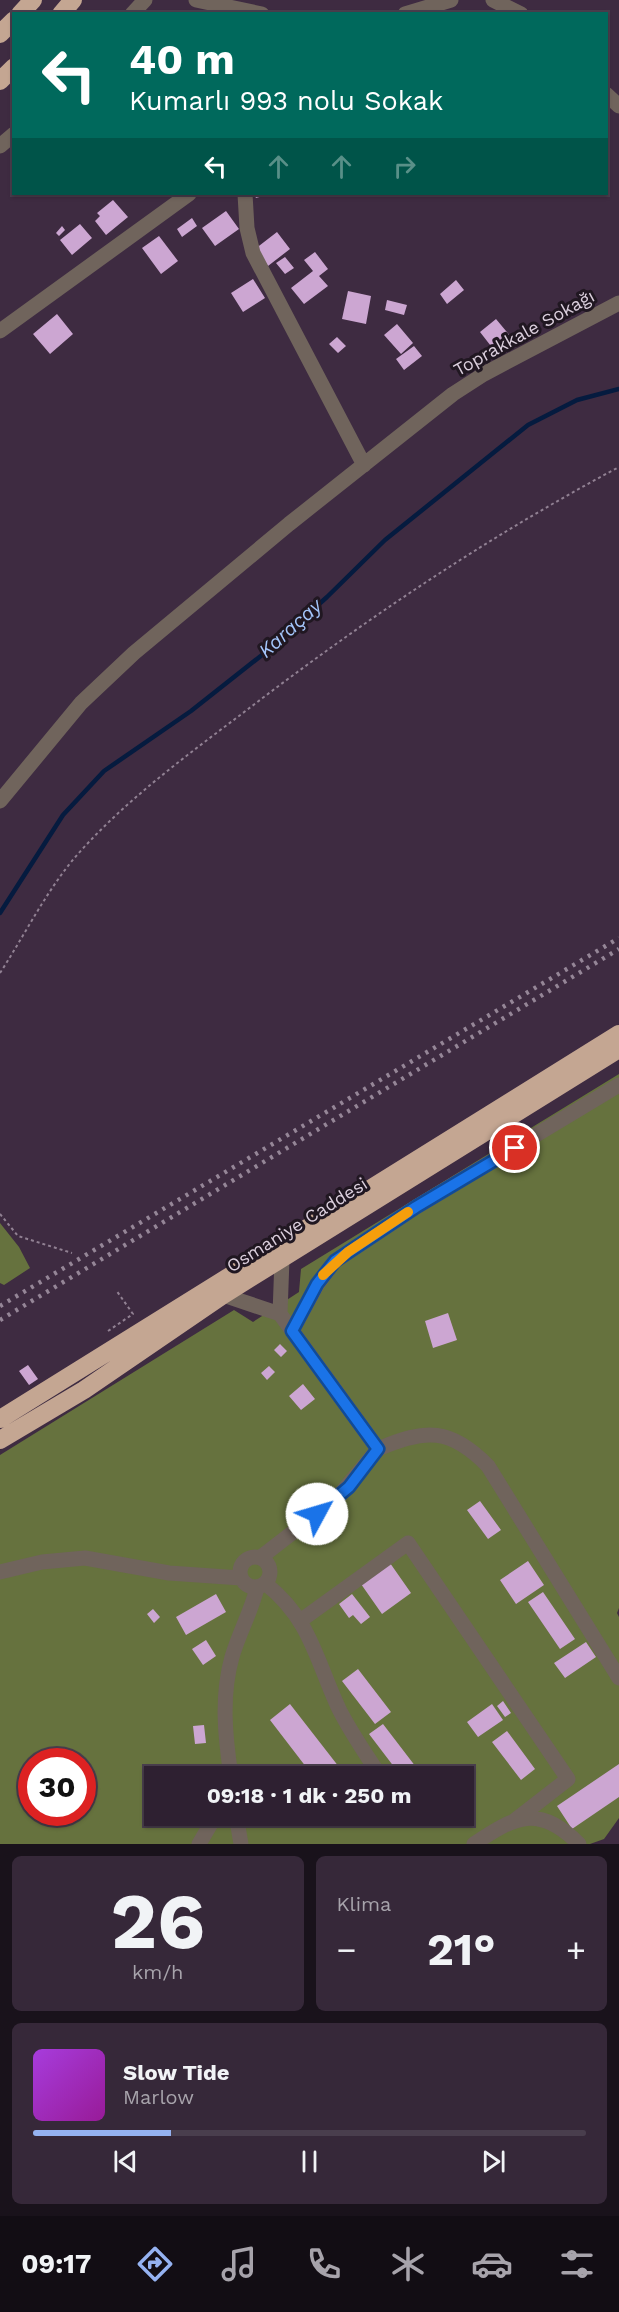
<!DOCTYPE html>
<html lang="tr">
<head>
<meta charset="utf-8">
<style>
	:root { --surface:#2e2031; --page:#362839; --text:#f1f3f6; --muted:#a7a3ab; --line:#493e4d; --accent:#95b2f1 }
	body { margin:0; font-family:"Work Sans",sans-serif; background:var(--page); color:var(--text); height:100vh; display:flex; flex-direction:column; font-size:22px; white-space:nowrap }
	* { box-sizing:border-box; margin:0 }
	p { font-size:20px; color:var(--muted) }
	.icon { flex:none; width:33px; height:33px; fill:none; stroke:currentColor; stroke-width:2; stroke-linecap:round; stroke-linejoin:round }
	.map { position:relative; height:1844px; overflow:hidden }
	.side { display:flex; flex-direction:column; gap:12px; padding:12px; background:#19121b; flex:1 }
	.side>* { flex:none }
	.hud { position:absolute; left:12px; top:12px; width:596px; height:183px; border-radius:0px; box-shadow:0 2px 4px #0004,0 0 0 2px var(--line); background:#00695c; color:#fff; overflow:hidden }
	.speed { position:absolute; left:18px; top:1748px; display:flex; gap:12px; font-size:30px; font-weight:700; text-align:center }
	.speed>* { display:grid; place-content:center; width:78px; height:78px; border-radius:50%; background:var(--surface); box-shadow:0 2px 4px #0004,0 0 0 2px var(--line); line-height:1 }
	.speed .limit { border:9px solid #d22; background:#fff; color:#111 }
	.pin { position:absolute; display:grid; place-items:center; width:51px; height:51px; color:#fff; margin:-26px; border:3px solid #fff; border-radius:50%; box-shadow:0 2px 6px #0007 }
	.me { position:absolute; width:66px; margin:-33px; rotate:51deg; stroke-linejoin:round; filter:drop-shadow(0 0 4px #0008) }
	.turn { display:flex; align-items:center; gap:21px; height:126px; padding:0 18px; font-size:27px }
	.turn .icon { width:78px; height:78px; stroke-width:2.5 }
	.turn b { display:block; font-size:42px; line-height:51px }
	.lanes { display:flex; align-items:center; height:57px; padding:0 18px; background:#0003; justify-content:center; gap:30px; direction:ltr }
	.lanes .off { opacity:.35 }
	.big { font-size:45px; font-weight:700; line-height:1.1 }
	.side .widget { flex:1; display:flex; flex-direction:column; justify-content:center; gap:9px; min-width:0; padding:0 21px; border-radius:9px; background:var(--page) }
	.side .dial { align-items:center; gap:0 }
	.dial b { font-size:78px; line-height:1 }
	.song { display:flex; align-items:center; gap:18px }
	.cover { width:72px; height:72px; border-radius:9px; background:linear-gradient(135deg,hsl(280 70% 55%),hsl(300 70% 35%)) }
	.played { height:6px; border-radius:3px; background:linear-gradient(90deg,var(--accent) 25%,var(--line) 25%) }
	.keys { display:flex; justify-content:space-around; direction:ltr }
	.heat { display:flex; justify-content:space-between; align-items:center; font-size:33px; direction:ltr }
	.side .tiles { flex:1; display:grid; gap:12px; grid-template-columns:1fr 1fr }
	.widget:last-child { grid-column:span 2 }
	.trip { position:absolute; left:144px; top:1766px; width:330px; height:60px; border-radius:0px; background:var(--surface); box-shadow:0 2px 4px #0004,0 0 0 2px var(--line); font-weight:700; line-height:60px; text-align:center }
	.dock { display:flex; height:96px; justify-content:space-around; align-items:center; background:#120d14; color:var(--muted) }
	.dock .icon { width:42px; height:42px }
	.dock .selected { color:var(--accent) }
	.dock b { font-size:27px; color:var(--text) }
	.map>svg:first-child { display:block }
</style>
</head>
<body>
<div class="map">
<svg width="619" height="1844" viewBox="0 0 619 1844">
	<rect width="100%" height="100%" fill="#3e2b41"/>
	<path fill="#66723e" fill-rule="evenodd" d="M619,1074V1608L617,1613L619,1617V1818L604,1839L590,1844H0V1455L234,1310L253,1322L299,1292L301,1269ZM32,1761H82V1812H32ZM154,1776H464V1815H154Z
		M0,1223L19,1247L30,1268L4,1285L0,1283Z"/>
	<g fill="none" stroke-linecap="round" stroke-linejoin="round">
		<path stroke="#051b3f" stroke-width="4.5" d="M0,913L63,815L104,771L191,711L262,655L327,597L385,540L528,425L577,400L619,389"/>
	</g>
	<path fill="#cca6d2" d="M254,194H270L256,198Z
		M113,200L128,217L106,235L95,221L100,216L97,213Z
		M226,211L239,229L215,246L202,228Z
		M192,218L197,226L182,237L177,229Z
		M80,224L92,238L72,255L60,240Z
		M62,226L65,230L59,236L56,233Z
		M277,232L290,249L268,266L255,249Z
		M159,236L178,261L161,274L142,248Z
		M315,252L328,269L319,276L328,286L304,304L291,288L313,271L304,260Z
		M285,257L294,268L285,274L276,263Z
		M253,279L265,298L243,312L231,293Z
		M456,280L464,290L447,304L440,294Z
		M348,291L371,296L366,324L342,319Z
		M387,300L407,305L404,315L385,310Z
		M57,314L73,334L50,354L33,334Z
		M496,319L511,337L494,350L480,332Z
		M397,324L413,343L401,354L384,335Z
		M337,337L346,346L338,353L329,344Z
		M414,346L422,356L404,370L396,359Z
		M448,1313L457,1340L433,1348L425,1321Z
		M280,1344L287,1351L281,1357L274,1350Z
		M28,1365L38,1379L29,1385L19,1371Z
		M269,1366L275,1372L267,1380L261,1373Z
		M303,1384L315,1399L301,1410L289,1396Z
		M480,1501L501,1530L488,1539L467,1510Z
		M528,1561L544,1585L516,1604L500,1580Z
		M390,1563L411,1593L382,1614L361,1584Z
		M543,1592L575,1639L560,1649L528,1602Z
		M216,1594L226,1612L186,1635L176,1617Z
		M352,1594L370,1617L361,1624L353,1615L349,1618L339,1604Z
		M153,1609L160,1617L154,1623L147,1614Z
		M206,1640L216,1656L203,1665L192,1649Z
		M586,1642L596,1657L565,1678L554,1663Z
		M358,1669L391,1712L375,1724L342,1681Z
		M503,1701L511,1713L505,1717L497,1706Z
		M290,1704L346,1776H313L270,1720Z
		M492,1704L503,1720L478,1737L467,1722Z
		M383,1724L419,1771L412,1776H401L369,1734Z
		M204,1725L206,1743L195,1744L193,1726Z
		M507,1731L535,1769L521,1780L492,1742Z
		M619,1764V1797L572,1829L557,1806Z
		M344,1815H360L350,1823Z
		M384,1815H401L390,1823Z
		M448,1815H464L454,1823Z"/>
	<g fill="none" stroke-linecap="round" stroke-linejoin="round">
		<path stroke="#918193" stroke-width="2" stroke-dasharray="3 3" stroke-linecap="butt" d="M0,973C26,933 46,891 77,855C124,802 183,758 239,716C360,623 484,539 619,467
			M0,1214L18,1236L72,1253
			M108,1331L133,1314L116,1290"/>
		<path stroke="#70645c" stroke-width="15" d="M196,0L262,14
			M493,0L521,14
			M132,14L145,0
			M405,14L451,0
			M606,94L619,106
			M0,146L14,134
			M245,194L247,228L253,253L364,465
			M0,331L189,194
			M0,801L81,703L134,653L289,524L453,394L484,374L619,303
			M223,1295L280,1314L282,1259
			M280,1314L378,1449C426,1428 451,1428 488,1466L619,1678
			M292,1331L317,1285L335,1261L416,1207L619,1085
			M240 1572a15 15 0 1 1 30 0a15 15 0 1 1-30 0Z
			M261,1557L336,1499L378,1449
			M0,1572L42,1562L85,1558L169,1573L241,1578
			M266,1584C311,1620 316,1660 339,1709C351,1733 366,1754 380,1776
			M300,1621L408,1543L568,1779L514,1821
			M231,1776C225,1736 221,1696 232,1657C239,1633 251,1612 257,1588
			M236,1815L241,1844
			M199,1844L216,1815
			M474,1844C515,1816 539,1804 579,1844"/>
		<path stroke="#c4a692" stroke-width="18" d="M20,14L33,0
			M61,14L73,0
			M0,34L14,20
			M0,81L14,67
			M0,1419L619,1034
			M0,1440L84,1390L223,1295L619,1049"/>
		<path stroke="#958697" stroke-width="4.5" stroke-dasharray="3 6" stroke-linecap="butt" d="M0,1306L619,938
			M0,1320L619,949"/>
	</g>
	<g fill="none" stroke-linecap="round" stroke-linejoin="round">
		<defs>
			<path id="route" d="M317,1514L349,1487L378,1449L292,1331L317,1284L335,1261L416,1207L515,1148"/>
		</defs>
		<use href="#route" stroke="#114b97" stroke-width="15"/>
		<use href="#route" stroke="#1a73e8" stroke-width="10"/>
		<path stroke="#f59e0b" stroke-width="10" d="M323,1275L348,1252L408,1212"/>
	</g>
	<g text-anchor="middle" stroke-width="6" stroke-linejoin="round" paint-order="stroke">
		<g font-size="18" fill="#dbcfdd" stroke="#201721">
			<text transform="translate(524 333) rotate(-29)" y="6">Toprakkale Sokağı</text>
			<text transform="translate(297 1225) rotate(-32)" y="6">Osmaniye Caddesi</text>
		</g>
		<g font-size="20" font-style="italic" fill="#a4c6fb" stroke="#201721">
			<text transform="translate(290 628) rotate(-42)" y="7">Karaçay</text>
		</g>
	</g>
</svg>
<div class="speed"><div class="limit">30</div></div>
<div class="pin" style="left:515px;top:1148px;background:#d93025"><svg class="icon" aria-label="arrive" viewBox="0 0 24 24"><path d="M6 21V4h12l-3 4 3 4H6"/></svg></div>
<svg class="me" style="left:317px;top:1514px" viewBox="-20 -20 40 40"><circle r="19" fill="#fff"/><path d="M0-13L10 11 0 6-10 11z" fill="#1a73e8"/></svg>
<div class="trip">09:18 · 1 dk · 250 m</div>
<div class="hud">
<div class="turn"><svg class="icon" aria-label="left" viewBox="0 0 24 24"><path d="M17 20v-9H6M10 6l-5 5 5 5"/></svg><div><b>40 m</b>Kumarlı 993 nolu Sokak</div></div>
<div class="lanes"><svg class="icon" aria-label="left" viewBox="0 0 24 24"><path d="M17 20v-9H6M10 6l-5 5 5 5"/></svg><svg class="icon off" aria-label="ahead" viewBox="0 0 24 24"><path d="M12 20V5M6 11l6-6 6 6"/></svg><svg class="icon off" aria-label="ahead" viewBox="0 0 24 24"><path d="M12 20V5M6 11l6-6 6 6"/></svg><svg class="icon off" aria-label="right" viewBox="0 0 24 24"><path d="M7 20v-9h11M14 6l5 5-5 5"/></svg></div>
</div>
</div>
<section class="side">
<div class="tiles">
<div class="widget dial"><b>26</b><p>km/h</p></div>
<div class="widget"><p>Klima</p>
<div class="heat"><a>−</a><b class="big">21°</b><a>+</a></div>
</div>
<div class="widget">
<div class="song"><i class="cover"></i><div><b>Slow Tide</b><p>Marlow</p></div></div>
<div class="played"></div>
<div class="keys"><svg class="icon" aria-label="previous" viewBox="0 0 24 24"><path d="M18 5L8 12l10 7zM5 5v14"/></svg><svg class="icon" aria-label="pause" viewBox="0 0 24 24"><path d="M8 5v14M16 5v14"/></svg><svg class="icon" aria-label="next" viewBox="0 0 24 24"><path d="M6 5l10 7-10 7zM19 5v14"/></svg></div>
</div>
</div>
</section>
<nav class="dock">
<b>09:17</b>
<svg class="icon selected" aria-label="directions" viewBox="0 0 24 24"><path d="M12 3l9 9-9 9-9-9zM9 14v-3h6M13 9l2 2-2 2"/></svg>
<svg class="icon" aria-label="music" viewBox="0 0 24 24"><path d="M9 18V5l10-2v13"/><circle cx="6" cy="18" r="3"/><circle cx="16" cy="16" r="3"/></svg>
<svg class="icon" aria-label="phone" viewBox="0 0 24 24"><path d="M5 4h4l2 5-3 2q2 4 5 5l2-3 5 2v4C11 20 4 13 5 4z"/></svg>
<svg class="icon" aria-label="climate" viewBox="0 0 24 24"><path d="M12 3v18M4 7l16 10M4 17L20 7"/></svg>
<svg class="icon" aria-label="car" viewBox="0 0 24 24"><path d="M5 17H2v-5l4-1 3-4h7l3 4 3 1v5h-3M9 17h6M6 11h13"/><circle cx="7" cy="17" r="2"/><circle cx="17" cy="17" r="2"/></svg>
<svg class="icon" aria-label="filters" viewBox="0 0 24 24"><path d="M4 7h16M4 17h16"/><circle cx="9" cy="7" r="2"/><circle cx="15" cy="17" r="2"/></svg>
</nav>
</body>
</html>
